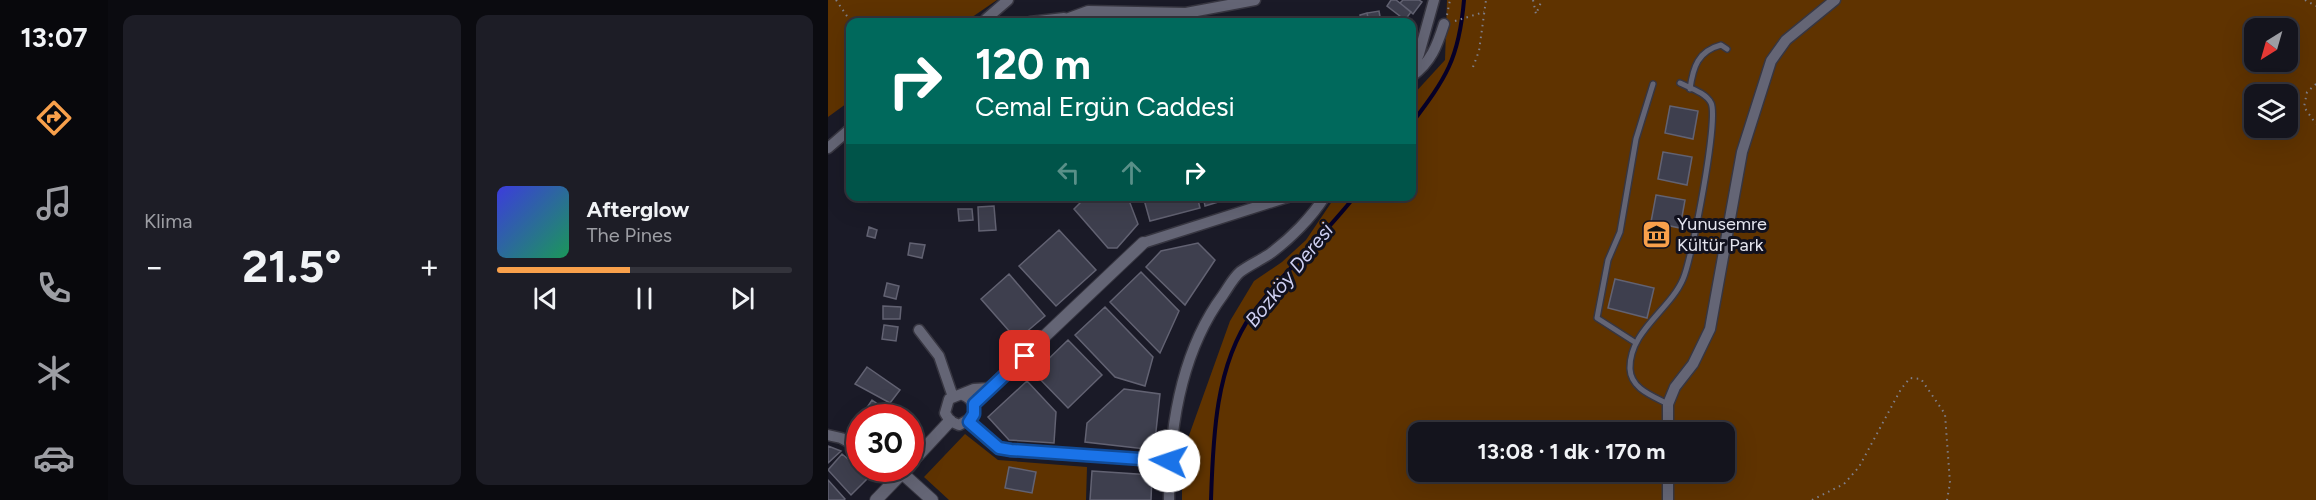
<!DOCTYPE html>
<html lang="tr">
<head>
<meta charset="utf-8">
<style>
	:root { --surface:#14141d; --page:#1d1d26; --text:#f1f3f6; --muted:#9d9ea4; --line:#33333b; --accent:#f8a04b }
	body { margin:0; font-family:Figtree,sans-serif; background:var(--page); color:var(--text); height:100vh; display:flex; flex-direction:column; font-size:22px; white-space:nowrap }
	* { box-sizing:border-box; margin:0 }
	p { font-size:20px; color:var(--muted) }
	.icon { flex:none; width:33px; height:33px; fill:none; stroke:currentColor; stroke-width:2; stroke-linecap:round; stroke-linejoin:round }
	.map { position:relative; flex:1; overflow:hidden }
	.drawer { display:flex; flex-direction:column; gap:15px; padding:15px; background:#0b0b10; width:720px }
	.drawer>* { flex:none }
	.top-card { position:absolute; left:18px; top:18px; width:570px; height:183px; border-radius:12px; box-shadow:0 6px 24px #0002,0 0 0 2px var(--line); background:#00695c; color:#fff; overflow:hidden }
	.needle { width:39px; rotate:217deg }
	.controls { position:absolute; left:1416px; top:18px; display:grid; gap:12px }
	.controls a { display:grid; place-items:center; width:54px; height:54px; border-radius:12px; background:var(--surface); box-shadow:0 6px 24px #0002,0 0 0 2px var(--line); font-size:30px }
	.speed { position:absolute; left:18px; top:404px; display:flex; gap:12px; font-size:30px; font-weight:700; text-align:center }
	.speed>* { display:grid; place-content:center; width:78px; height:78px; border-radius:50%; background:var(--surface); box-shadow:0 6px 24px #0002,0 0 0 2px var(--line); line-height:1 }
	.speed .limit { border:9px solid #d22; background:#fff; color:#111 }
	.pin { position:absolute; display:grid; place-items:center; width:51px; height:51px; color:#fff; margin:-26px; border-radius:12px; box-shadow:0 3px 9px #0006 }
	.me { position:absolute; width:66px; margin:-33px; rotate:274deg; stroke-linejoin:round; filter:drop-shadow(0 0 4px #0008) }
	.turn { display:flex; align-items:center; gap:21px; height:126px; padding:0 30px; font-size:27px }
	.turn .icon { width:78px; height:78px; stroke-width:2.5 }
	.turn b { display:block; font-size:42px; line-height:51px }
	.lanes { display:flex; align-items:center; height:57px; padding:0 30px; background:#0003; justify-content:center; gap:30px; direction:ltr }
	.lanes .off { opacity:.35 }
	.big { font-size:45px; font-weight:700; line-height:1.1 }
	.drawer .tile { flex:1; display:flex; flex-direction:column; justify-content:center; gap:9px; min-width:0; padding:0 21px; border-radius:12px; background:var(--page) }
	.song { display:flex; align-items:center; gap:18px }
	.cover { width:72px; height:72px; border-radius:9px; background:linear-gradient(135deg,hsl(240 70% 55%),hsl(150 70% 35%)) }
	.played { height:6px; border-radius:3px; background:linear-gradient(90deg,var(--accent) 45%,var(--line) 45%) }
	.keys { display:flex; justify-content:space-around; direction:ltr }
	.heat { display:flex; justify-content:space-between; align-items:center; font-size:33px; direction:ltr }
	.drawer .tiles { flex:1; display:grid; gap:15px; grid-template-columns:repeat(2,1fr) }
	.trip { position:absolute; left:580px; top:422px; width:327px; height:60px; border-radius:12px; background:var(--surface); box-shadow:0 6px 24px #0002,0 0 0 2px var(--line); font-weight:700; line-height:60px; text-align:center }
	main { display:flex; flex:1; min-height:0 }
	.menu { display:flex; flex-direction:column; width:108px; justify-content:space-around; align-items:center; background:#08080c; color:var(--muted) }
	.menu .icon { width:42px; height:42px }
	.menu .on { color:var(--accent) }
	.menu b { font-size:27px; color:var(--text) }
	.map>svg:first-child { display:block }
</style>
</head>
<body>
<main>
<nav class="menu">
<b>13:07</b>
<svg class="icon on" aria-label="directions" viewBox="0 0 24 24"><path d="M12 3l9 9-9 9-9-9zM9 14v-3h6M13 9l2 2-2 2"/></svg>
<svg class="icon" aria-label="music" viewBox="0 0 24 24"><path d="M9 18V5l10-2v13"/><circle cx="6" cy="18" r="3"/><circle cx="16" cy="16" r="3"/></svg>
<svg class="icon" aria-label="phone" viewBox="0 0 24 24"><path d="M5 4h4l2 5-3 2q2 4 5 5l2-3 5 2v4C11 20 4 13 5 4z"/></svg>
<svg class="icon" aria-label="climate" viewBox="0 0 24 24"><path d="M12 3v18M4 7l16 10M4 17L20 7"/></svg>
<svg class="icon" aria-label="car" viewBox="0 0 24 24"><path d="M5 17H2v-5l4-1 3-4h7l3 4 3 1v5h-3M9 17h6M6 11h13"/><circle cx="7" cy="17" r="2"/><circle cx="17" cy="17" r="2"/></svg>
</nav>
<section class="drawer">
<div class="tiles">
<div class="tile"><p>Klima</p>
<div class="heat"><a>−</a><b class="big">21.5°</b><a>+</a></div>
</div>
<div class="tile">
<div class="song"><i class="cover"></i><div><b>Afterglow</b><p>The Pines</p></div></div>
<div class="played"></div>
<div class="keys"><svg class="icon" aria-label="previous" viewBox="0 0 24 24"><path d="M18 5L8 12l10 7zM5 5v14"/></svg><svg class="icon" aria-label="pause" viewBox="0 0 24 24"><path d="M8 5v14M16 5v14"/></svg><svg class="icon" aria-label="next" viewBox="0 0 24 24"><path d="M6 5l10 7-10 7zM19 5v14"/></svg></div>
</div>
</div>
</section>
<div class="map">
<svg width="1488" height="500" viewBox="0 0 1488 500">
	<rect width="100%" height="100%" fill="#1a1a27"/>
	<path fill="#5f3300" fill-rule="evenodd" d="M0,0H169L137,22H22V101L0,117Z
		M619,0H1488V500H354V455L402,321L426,281L454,262L478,240L507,197L584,196V96L617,60ZM1426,28H1460V62H1426ZM1426,94H1460V128H1426ZM591,432H897V471H591Z
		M137,434L170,460L259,467L258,500H121L96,477Z"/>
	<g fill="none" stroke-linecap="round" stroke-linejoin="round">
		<path stroke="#070028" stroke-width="4" d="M584,123C618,78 631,59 636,0
			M383,500C385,439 387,366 424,314C455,272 495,237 527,196"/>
	</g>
	<path fill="#3e3f4e" stroke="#626272" stroke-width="1.5" d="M563,0H568L583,12L577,20L559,6Z
		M575,0H591L594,2L585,14L572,3Z
		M551,11L553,22H541L539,13Z
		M539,13L541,22H533L532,15Z
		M842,106L870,111L865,139L837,133Z
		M835,152L864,157L859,185L830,179Z
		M828,195L857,200L852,228L823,222Z
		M259,196L307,198L302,203L310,224L289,248H280L246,209Z
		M315,196H369L372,208L322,221Z
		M375,196H410L377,206Z
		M166,206L168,230L151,231L150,207Z
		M130,209H144L145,220L131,221Z
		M41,227L49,230L47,238L39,236Z
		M231,230L268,270L228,306L191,266Z
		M82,243L97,245L94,258L80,255Z
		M370,243L387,260L357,305L318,267L333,251Z
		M313,272L351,311L332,353L282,302Z
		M181,274L217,316L189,340L153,299Z
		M787,279L826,288L819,318L780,308Z
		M59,283L71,286L68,299L56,296Z
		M55,306L73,307L72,319H55Z
		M277,307L325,357L317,386L287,377L247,335Z
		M56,325L70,327L68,341L54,339Z
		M240,340L274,375L240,408L206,373Z
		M39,367L72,390L62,403L27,384Z
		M199,381L228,412L226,443L181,440L160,417Z
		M296,389L332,394L326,450L257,442L259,423Z
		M44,400L64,414L62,417H44L36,412Z
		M0,446L13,451L0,463Z
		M14,454L41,477L23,495L0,470Z
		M181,467L208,472L204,493L177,488Z
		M264,471L324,475L323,500H262Z
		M0,480L17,499L16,500H0Z"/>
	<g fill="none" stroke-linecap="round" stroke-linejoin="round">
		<defs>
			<path id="service" d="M862,89C865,67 870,51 893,45L899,49
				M808,343L769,318L780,260L792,232L808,139L825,84
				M840,404C825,396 803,389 802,369C801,331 842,310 855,279C864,259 891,118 883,103C878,93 862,88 852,83"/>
			<path id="minor" d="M159,22L158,19L180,0
				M202,22L236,18
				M230,22L260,11L358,13L427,0
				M584,69L591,54L606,0
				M584,76C603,62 609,46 616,24
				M0,148L22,129
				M315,243L463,196
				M91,330L111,356L125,397
				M135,395C145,399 149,408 144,418L131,425L122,421L117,413L121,399L146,389L162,388
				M141,422L171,448L183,451L341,461
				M840,432V404L847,387L865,364L882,329L914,152L943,61L958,40L1007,0
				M0,435L13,438L32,448
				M840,471V500
				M341,500C341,429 352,353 395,295C400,288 405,278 412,272C421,265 433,260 443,253C462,239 484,217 497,196"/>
			<path id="tertiary" d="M162,388L315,243
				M82,464L122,421
				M74,473L104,500
				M48,500L79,468"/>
		</defs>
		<use href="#service" stroke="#373641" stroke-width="8"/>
		<use href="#minor" stroke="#373641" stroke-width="13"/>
		<use href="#tertiary" stroke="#373641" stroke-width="14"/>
		<path stroke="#7f7f8a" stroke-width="2" stroke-dasharray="1.5 4.5" stroke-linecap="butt" d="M8,0L23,22
			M705,0L708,14L714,0
			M1477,0L1488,6
			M619,15L622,0
			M627,21L656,12
			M645,67L651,51L658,0
			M1488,84L1479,92L1476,107L1488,124
			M984,500L1016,484L1031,467L1073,389L1082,378L1093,379L1117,414L1122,483L1119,500"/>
		<use href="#service" stroke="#646575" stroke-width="5"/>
		<use href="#minor" stroke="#646575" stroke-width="10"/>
		<use href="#tertiary" stroke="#646575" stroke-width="12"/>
	</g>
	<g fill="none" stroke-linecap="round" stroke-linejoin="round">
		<defs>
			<path id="route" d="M197,356L146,404V414L141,422L171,448L183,450L341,461"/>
		</defs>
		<use href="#route" stroke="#114b97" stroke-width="15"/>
		<use href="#route" stroke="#1a73e8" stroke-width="10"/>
	</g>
	<defs>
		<symbol id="museum-square" viewBox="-11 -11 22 22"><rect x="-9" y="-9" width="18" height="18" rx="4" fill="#f8a04b" stroke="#11111e"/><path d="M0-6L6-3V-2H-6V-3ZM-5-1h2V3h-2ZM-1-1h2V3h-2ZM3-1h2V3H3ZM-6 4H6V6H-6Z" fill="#111"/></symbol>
	</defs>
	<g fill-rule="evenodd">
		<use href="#museum-square" x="812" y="218" width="33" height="33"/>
	</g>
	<g text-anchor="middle" stroke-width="6" stroke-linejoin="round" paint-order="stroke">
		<g font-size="18" fill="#e5e5ef" stroke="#11111e" text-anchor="start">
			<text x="849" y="230">Yunusemre<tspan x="849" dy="21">Kültür Park</tspan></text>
		</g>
		<g font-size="20" font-style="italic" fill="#cfd0f2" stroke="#11111e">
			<text transform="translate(461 275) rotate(-51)" y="7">Bozköy Deresi</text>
		</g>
	</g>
</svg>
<div class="controls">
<a><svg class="needle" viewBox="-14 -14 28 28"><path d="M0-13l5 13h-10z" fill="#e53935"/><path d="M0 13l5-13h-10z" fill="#9d9ea4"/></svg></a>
<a><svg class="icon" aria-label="layers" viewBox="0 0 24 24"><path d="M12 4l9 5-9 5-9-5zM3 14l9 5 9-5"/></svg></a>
</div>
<div class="speed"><div class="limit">30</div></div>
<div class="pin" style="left:197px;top:356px;background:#d93025"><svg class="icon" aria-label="arrive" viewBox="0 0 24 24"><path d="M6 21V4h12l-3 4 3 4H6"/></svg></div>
<svg class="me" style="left:341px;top:461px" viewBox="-20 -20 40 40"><circle r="19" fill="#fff"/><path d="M0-13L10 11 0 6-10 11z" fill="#1a73e8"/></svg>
<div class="trip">13:08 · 1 dk · 170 m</div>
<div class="top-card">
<div class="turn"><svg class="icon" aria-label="right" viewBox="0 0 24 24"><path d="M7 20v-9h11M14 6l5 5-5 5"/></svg><div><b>120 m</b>Cemal Ergün Caddesi</div></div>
<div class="lanes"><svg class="icon off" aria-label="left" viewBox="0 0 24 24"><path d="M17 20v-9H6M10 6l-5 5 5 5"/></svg><svg class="icon off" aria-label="ahead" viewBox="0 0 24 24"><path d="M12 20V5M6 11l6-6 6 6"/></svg><svg class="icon" aria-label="right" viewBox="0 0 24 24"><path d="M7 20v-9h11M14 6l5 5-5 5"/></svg></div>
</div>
</div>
</main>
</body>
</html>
